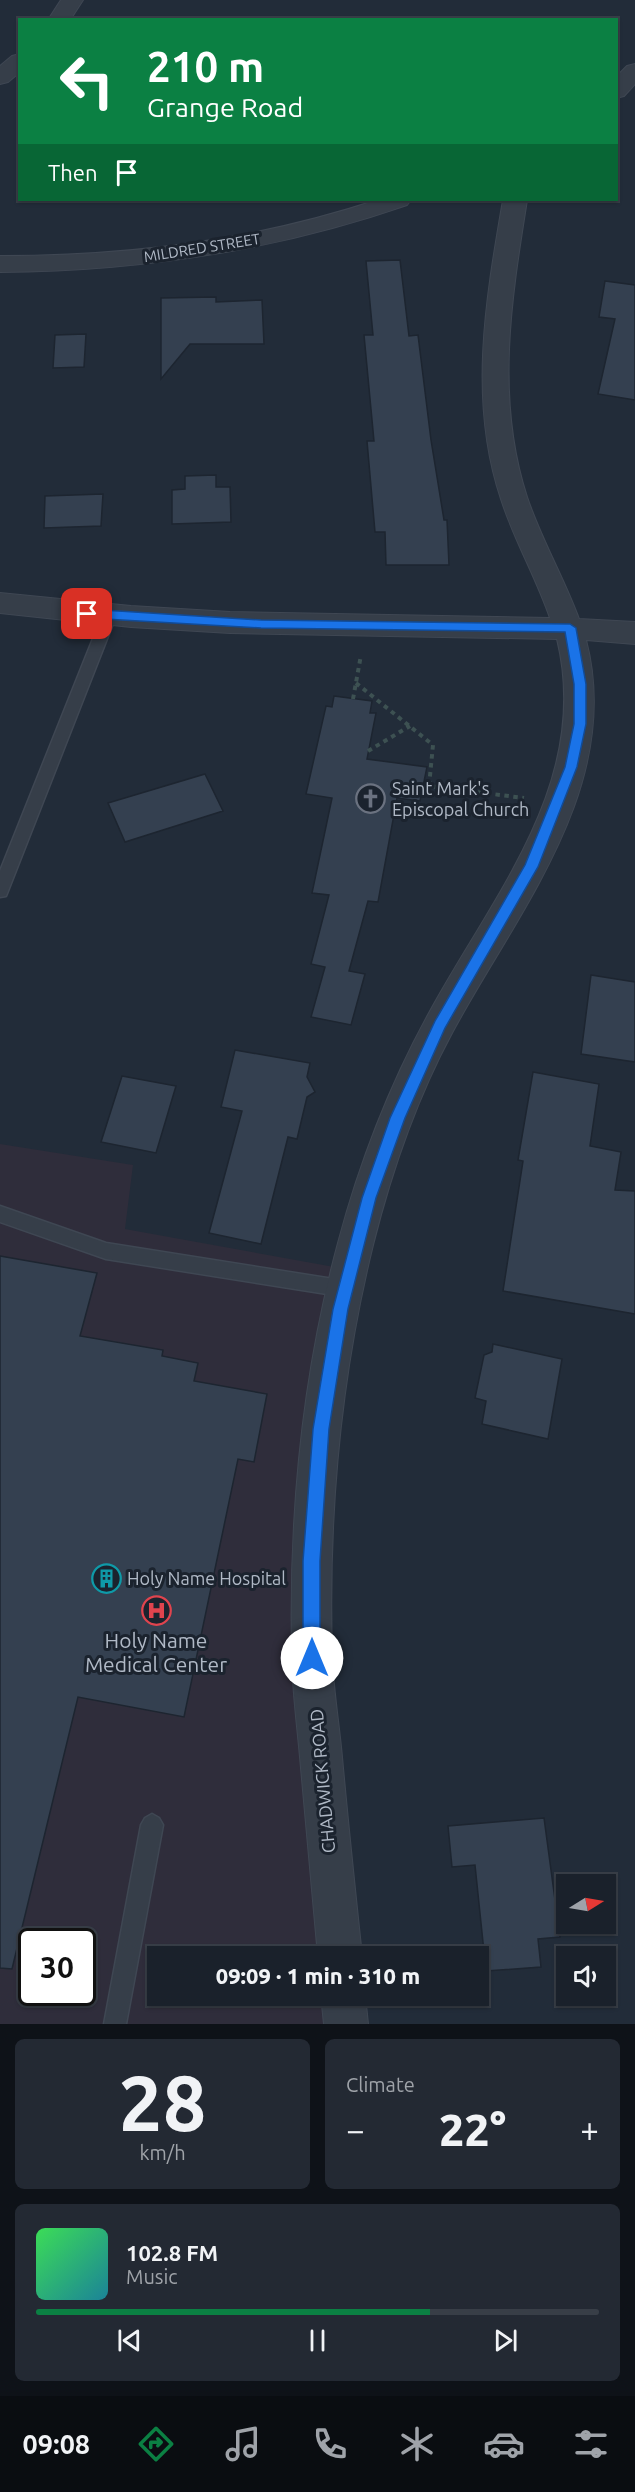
<!DOCTYPE html>
<html lang="en">
<head>
<meta charset="utf-8">
<style>
	:root { --surface:#1a212b; --page:#232933; --text:#f1f3f6; --muted:#9fa3a9; --line:#383e47; --accent:#0b8043 }
	body { margin:0; font-family:Ubuntu,sans-serif; background:var(--page); color:var(--text); height:100vh; display:flex; flex-direction:column; font-size:22px; white-space:nowrap }
	* { box-sizing:border-box; margin:0 }
	p { font-size:20px; color:var(--muted) }
	.icon { flex:none; width:33px; height:33px; fill:none; stroke:currentColor; stroke-width:2; stroke-linecap:round; stroke-linejoin:round }
	.map { position:relative; height:2024px; overflow:hidden }
	.side { display:flex; flex-direction:column; gap:15px; padding:15px; background:#0e1218; flex:1 }
	.side>* { flex:none }
	.guide { position:absolute; left:18px; top:18px; width:600px; height:183px; border-radius:0px; box-shadow:0 2px 4px #0004,0 0 0 2px var(--line); background:#0b8043; color:#fff; overflow:hidden }
	.needle { width:39px; rotate:79deg }
	.tools { position:absolute; left:556px; top:1874px; display:grid; gap:12px }
	.tools a { display:grid; place-items:center; width:60px; height:60px; border-radius:0px; background:var(--surface); box-shadow:0 2px 4px #0004,0 0 0 2px var(--line); font-size:30px }
	.speed { position:absolute; left:18px; top:1928px; display:flex; gap:12px; font-size:30px; font-weight:700; text-align:center }
	.speed>* { display:grid; place-content:center; width:78px; height:78px; border-radius:50%; background:var(--surface); box-shadow:0 2px 4px #0004,0 0 0 2px var(--line); line-height:1 }
	.speed .limit { border:3px solid #111; border-radius:9px; background:#fff; color:#111 }
	.pin { position:absolute; display:grid; place-items:center; width:51px; height:51px; color:#fff; margin:-26px; border-radius:12px; box-shadow:0 3px 9px #0006 }
	.me { position:absolute; width:66px; margin:-33px; rotate:0deg; stroke-linejoin:round; filter:drop-shadow(0 0 4px #0008) }
	.turn { display:flex; align-items:center; gap:21px; height:126px; padding:0 30px; font-size:27px }
	.turn .icon { width:78px; height:78px; stroke-width:2.5 }
	.turn b { display:block; font-size:42px; line-height:51px }
	.then { display:flex; align-items:center; height:57px; padding:0 30px; background:#0003; gap:12px; font-size:22px }
	.big { font-size:45px; font-weight:800; line-height:1.1 }
	.side .card { flex:1; display:flex; flex-direction:column; justify-content:center; gap:9px; min-width:0; padding:0 21px; border-radius:9px; background:var(--page) }
	.side .dial { align-items:center; gap:0 }
	.dial b { font-size:78px; line-height:1 }
	.song { display:flex; align-items:center; gap:18px }
	.cover { width:72px; height:72px; border-radius:9px; background:linear-gradient(135deg,hsl(130 70% 55%),hsl(190 70% 35%)) }
	.played { height:6px; border-radius:3px; background:linear-gradient(90deg,var(--accent) 70%,var(--line) 70%) }
	.keys { display:flex; justify-content:space-around; direction:ltr }
	.heat { display:flex; justify-content:space-between; align-items:center; font-size:33px; direction:ltr }
	.side .tiles { flex:1; display:grid; gap:15px; grid-template-columns:1fr 1fr }
	.card:last-child { grid-column:span 2 }
	.trip { position:absolute; left:147px; top:1946px; width:342px; height:60px; border-radius:0px; background:var(--surface); box-shadow:0 2px 4px #0004,0 0 0 2px var(--line); font-weight:800; line-height:60px; text-align:center }
	.tab-bar { display:flex; height:96px; justify-content:space-around; align-items:center; background:#0a0d11; color:var(--muted) }
	.tab-bar .icon { width:42px; height:42px }
	.tab-bar .current { color:var(--accent) }
	.tab-bar b { font-size:27px; color:var(--text) }
	.map>svg:first-child { display:block }
</style>
</head>
<body>
<div class="map">
<svg width="635" height="2024" viewBox="0 0 635 2024">
	<rect width="100%" height="100%" fill="#222c39"/>
	<path fill="#2f2d3b" fill-rule="evenodd" d="M0,1144L133,1165L125,1229L351,1270L321,1429L340,1956H158V1995H343L346,2024H0ZM32,1941H82V1992H32Z"/>
	<path fill="#344050" stroke="#1d2530" stroke-width="1.5" d="M400,260L409,336L418,335L431,440L444,520H447L449,565H386L385,532H375L367,441H374L364,335H373L366,261Z
		M605,281L635,285V400L598,394L615,319L599,317Z
		M216,297V302L262,300L264,344H190L161,379V298Z
		M86,334L84,367L53,368L55,335Z
		M216,475V487H230L231,522L172,524V490L185,489V476Z
		M103,494L101,526L44,528L45,496Z
		M334,696L372,701L370,713H376L367,759L427,767L420,801L397,798L378,902L368,901L349,971L365,974L351,1025L311,1017L325,967L311,964L329,895L312,893L332,798L306,794L326,706L332,707Z
		M205,774L223,811L125,842L108,803Z
		M591,975L635,982V1062L581,1054Z
		M235,1050L310,1063L307,1077L315,1092L307,1097L297,1139L288,1137L261,1244L209,1233L242,1111L221,1107Z
		M533,1072L599,1084L590,1146L621,1152L615,1190L635,1191V1314L503,1291L523,1161L518,1160Z
		M122,1076L176,1086L156,1153L101,1142Z
		M0,1256L97,1273L80,1336L163,1350L162,1356L198,1363L194,1381L267,1394L254,1462L238,1459L184,1717L78,1697L12,1969L0,1968Z
		M493,1344L562,1359L548,1439L482,1424L486,1401L475,1398L484,1355L492,1352Z
		M544,1818L560,1937L538,1939L541,1967L486,1971L475,1865L452,1867L448,1826Z"/>
	<g fill="none" stroke-linecap="round" stroke-linejoin="round">
		<defs>
			<path id="service" d="M109,611L116,616L8,891L6,896L0,897V871L102,616Z
				M0,1206L106,1243L346,1281L352,1283L355,1289L352,1295L346,1297L106,1259L0,1222Z
				M152,1814L159,1818L163,1825L126,2024H104L141,1825L145,1818Z"/>
			<path id="minor" d="M61,0H83L70,20H48Z
				M20,54V72L8,82L0,84V66L12,56Z
				M635,64V84L624,96L616,98V77L627,66Z
				M377,200H411L407,205C274,251 141,271 0,272V256C129,256 254,241 377,200Z
				M503,200H527C511,300 495,399 527,497C541,539 564,578 579,619L635,622V644L586,640C624,786 517,912 452,1033C417,1098 391,1173 373,1245C340,1379 328,1517 332,1655C333,1689 339,1723 342,1757C348,1824 355,1890 362,1956H318C312,1890 306,1823 300,1757C297,1722 292,1688 292,1653C289,1516 302,1376 338,1243C359,1164 390,1084 429,1013C493,895 592,782 557,639L230,633L131,627L0,613V593L131,606L230,612L550,618C536,577 514,540 501,499C468,401 486,299 503,200Z
				M321,1995H365L368,2024H324Z"/>
		</defs>
		<use href="#service" stroke="#3f4753" stroke-width="3"/>
		<use href="#minor" stroke="#3f4753" stroke-width="2"/>
		<path stroke="#3d5152" stroke-width="4" stroke-dasharray="4.5 4.5" stroke-linecap="butt" d="M356,683L433,745L429,786L524,798
			M353,699L361,655
			M368,751L410,726"/>
		<use href="#service" fill="#363e49" fill-rule="evenodd"/>
		<use href="#minor" fill="#363e49" fill-rule="evenodd"/>
	</g>
	<path fill="#1a73e8" stroke="#114b97" stroke-width="1.5" d="M87,609L261,620L570,624L576,628L586,684V724L577,767L538,867L445,1028L405,1118L376,1198L348,1309L329,1429L320,1561V1658L318,1664L312,1667L306,1664L303,1658V1561L313,1429L333,1309L362,1198L390,1118L435,1021L525,865L565,767L574,724V684L565,632L261,628L87,618L81,614Z"/>
	<defs>
		<symbol id="church-ring" viewBox="-11 -11 22 22"><circle r="9.5" fill="#1b232e" stroke="#6b7280" stroke-width="1.5"/><path d="M-1.2-6h2.4v3.5h3.3v2.4h-3.3V6h-2.4V-.1h-3.3v-2.4h3.3Z" fill="#6b7280"/></symbol>
		<symbol id="building-ring" viewBox="-11 -11 22 22"><circle r="9.5" fill="#1b232e" stroke="#0f9aa8" stroke-width="1.5"/><path d="M-4-6H4V6H1V3H-1V6H-4ZM-2.5-4.3h1.7v1.8h-1.7ZM.8-4.3h1.7v1.8H.8ZM-2.5-1h1.7V.8h-1.7ZM.8-1h1.7V.8H.8Z" fill="#0f9aa8"/></symbol>
		<symbol id="hospital-ring" viewBox="-11 -11 22 22"><circle r="9.5" fill="#1b232e" stroke="#e0444e" stroke-width="1.5"/><path d="M-5-5h3v3.5h4V-5h3V5h-3V1.5h-4V5h-3Z" fill="#e0444e"/></symbol>
	</defs>
	<g fill-rule="evenodd">
		<use href="#church-ring" x="354" y="782" width="33" height="33"/>
		<use href="#building-ring" x="90" y="1562" width="33" height="33"/>
		<use href="#hospital-ring" x="140" y="1594" width="33" height="33"/>
	</g>
	<g text-anchor="middle" stroke-width="6" stroke-linejoin="round" paint-order="stroke">
		<g font-size="15" fill="#b0b9c6" stroke="#1b232e">
			<text transform="translate(202 248) rotate(-9)" y="5">MILDRED STREET</text>
		</g>
		<g font-size="18" fill="#b0b9c6" stroke="#1b232e" text-anchor="start">
			<text x="392" y="795">Saint Mark's<tspan x="392" dy="21">Episcopal Church</tspan></text>
			<text x="127" y="1585">Holy Name Hospital</text>
		</g>
		<g font-size="18" fill="#b0b9c6" stroke="#1b232e">
			<text transform="translate(323 1781) rotate(-95)" y="6">CHADWICK ROAD</text>
		</g>
		<g font-size="21" fill="#b0b9c6" stroke="#1b232e">
			<text x="156" y="1648">Holy Name<tspan x="156" dy="24">Medical Center</tspan></text>
		</g>
	</g>
</svg>
<div class="tools">
<a><svg class="needle" viewBox="-14 -14 28 28"><path d="M0-13l5 13h-10z" fill="#e53935"/><path d="M0 13l5-13h-10z" fill="#9fa3a9"/></svg></a>
<a><svg class="icon" aria-label="sound" viewBox="0 0 24 24"><path d="M4 9h4l5-4v14l-5-4H4zM17 9q2 3 0 6"/></svg></a>
</div>
<div class="speed"><div class="limit">30</div></div>
<div class="pin" style="left:87px;top:614px;background:#d93025"><svg class="icon" aria-label="arrive" viewBox="0 0 24 24"><path d="M6 21V4h12l-3 4 3 4H6"/></svg></div>
<svg class="me" style="left:312px;top:1658px" viewBox="-20 -20 40 40"><circle r="19" fill="#fff"/><path d="M0-13L10 11 0 6-10 11z" fill="#1a73e8"/></svg>
<div class="trip">09:09 · 1 min · 310 m</div>
<div class="guide">
<div class="turn"><svg class="icon" aria-label="left" viewBox="0 0 24 24"><path d="M17 20v-9H6M10 6l-5 5 5 5"/></svg><div><b>210 m</b>Grange Road</div></div>
<div class="then">Then<svg class="icon" aria-label="arrive" viewBox="0 0 24 24"><path d="M6 21V4h12l-3 4 3 4H6"/></svg></div>
</div>
</div>
<section class="side">
<div class="tiles">
<div class="card dial"><b>28</b><p>km/h</p></div>
<div class="card"><p>Climate</p>
<div class="heat"><a>−</a><b class="big">22°</b><a>+</a></div>
</div>
<div class="card">
<div class="song"><i class="cover"></i><div><b>102.8 FM</b><p>Music</p></div></div>
<div class="played"></div>
<div class="keys"><svg class="icon" aria-label="previous" viewBox="0 0 24 24"><path d="M18 5L8 12l10 7zM5 5v14"/></svg><svg class="icon" aria-label="pause" viewBox="0 0 24 24"><path d="M8 5v14M16 5v14"/></svg><svg class="icon" aria-label="next" viewBox="0 0 24 24"><path d="M6 5l10 7-10 7zM19 5v14"/></svg></div>
</div>
</div>
</section>
<nav class="tab-bar">
<b>09:08</b>
<svg class="icon current" aria-label="directions" viewBox="0 0 24 24"><path d="M12 3l9 9-9 9-9-9zM9 14v-3h6M13 9l2 2-2 2"/></svg>
<svg class="icon" aria-label="music" viewBox="0 0 24 24"><path d="M9 18V5l10-2v13"/><circle cx="6" cy="18" r="3"/><circle cx="16" cy="16" r="3"/></svg>
<svg class="icon" aria-label="phone" viewBox="0 0 24 24"><path d="M5 4h4l2 5-3 2q2 4 5 5l2-3 5 2v4C11 20 4 13 5 4z"/></svg>
<svg class="icon" aria-label="climate" viewBox="0 0 24 24"><path d="M12 3v18M4 7l16 10M4 17L20 7"/></svg>
<svg class="icon" aria-label="car" viewBox="0 0 24 24"><path d="M5 17H2v-5l4-1 3-4h7l3 4 3 1v5h-3M9 17h6M6 11h13"/><circle cx="7" cy="17" r="2"/><circle cx="17" cy="17" r="2"/></svg>
<svg class="icon" aria-label="filters" viewBox="0 0 24 24"><path d="M4 7h16M4 17h16"/><circle cx="9" cy="7" r="2"/><circle cx="15" cy="17" r="2"/></svg>
</nav>
</body>
</html>
